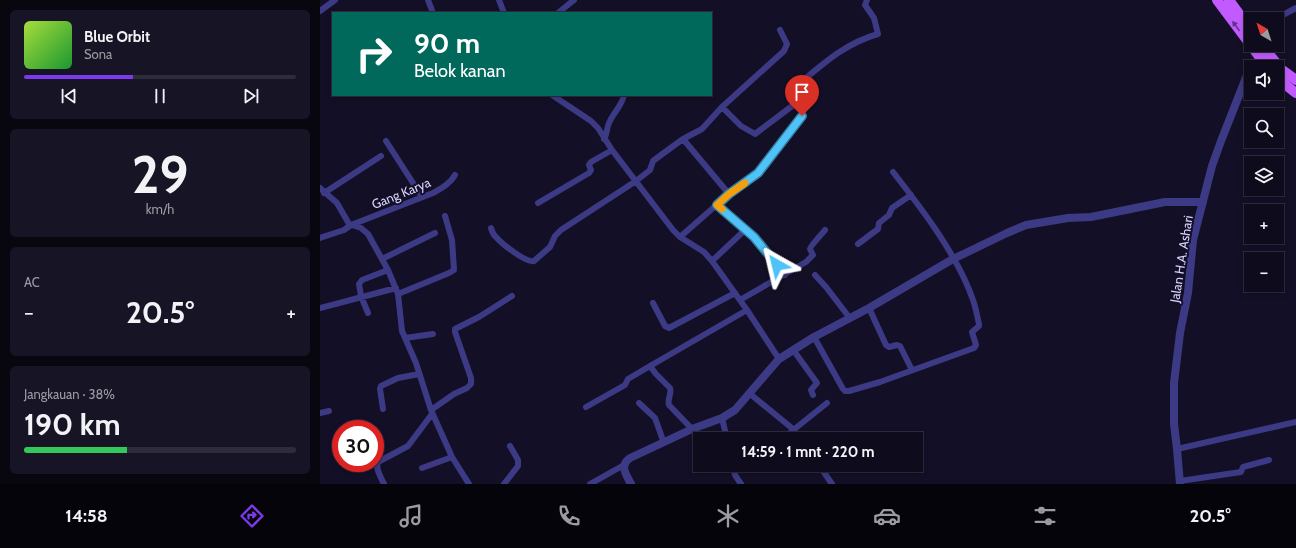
<!DOCTYPE html>
<html lang="id">
<head>
<meta charset="utf-8">
<style>
	:root { --surface:#0e0b1c; --page:#171425; --text:#f1f3f6; --muted:#9b9ba3; --line:#2e2b3b; --accent:#7c3aed }
	body { margin:0; font-family:Cabin,sans-serif; background:var(--page); color:var(--text); height:100vh; display:flex; flex-direction:column; font-size:15px; white-space:nowrap }
	* { box-sizing:border-box; margin:0 }
	p { font-size:13px; color:var(--muted) }
	.icon { flex:none; width:22px; height:22px; fill:none; stroke:currentColor; stroke-width:2; stroke-linecap:round; stroke-linejoin:round }
	.map { position:relative; flex:1; overflow:hidden }
	.side { display:flex; flex-direction:column; gap:10px; padding:10px; background:#08060f; width:320px }
	.side>* { flex:none }
	.hud { position:absolute; left:12px; top:12px; width:380px; height:84px; border-radius:0px; box-shadow:0 2px 6px #0003,0 0 0 1px var(--line); background:#00695c; color:#fff; overflow:hidden }
	.needle { width:26px; rotate:321deg }
	.controls { position:absolute; left:924px; top:12px; display:grid; gap:8px }
	.controls a { display:grid; place-items:center; width:40px; height:40px; border-radius:0px; background:var(--surface); box-shadow:0 2px 6px #0003,0 0 0 1px var(--line); font-size:20px }
	.speed { position:absolute; left:12px; top:420px; display:flex; gap:8px; font-size:20px; font-weight:700; text-align:center }
	.speed>* { display:grid; place-content:center; width:52px; height:52px; border-radius:50%; background:var(--surface); box-shadow:0 2px 6px #0003,0 0 0 1px var(--line); line-height:1 }
	.speed .limit { border:6px solid #d22; background:#fff; color:#111 }
	.pin { position:absolute; display:grid; place-items:center; width:34px; height:34px; color:#fff; margin:-41px -17px; border-radius:50% 50% 50% 0; rotate:-45deg; box-shadow:0 0 4px #0007 }
	.pin .icon { rotate:45deg }
	.me { position:absolute; width:44px; margin:-22px; rotate:323deg; stroke-linejoin:round; filter:drop-shadow(0 0 3px #0008) }
	.turn { display:flex; align-items:center; gap:14px; height:84px; padding:0 16px; font-size:18px }
	.turn .icon { width:52px; height:52px; stroke-width:2.5 }
	.turn b { display:block; font-size:28px; line-height:34px }
	.big { font-size:30px; font-weight:700; line-height:1.1 }
	.side .card { flex:1; display:flex; flex-direction:column; justify-content:center; gap:6px; min-width:0; padding:0 14px; border-radius:6px; background:var(--page) }
	.side .dial { align-items:center; gap:0 }
	.dial b { font-size:52px; line-height:1 }
	.song { display:flex; align-items:center; gap:12px }
	.cover { width:48px; height:48px; border-radius:6px; background:linear-gradient(135deg,hsl(80 70% 55%),hsl(130 70% 35%)) }
	.played { height:4px; border-radius:2px; background:linear-gradient(90deg,var(--accent) 40%,var(--line) 40%) }
	.keys { display:flex; justify-content:space-around; direction:ltr }
	.heat { display:flex; justify-content:space-between; align-items:center; font-size:22px; direction:ltr }
	.charge { height:6px; border-radius:3px; background:linear-gradient(90deg,#34c759 38%,var(--line) 0) }
	.trip { position:absolute; left:373px; top:432px; width:230px; height:40px; border-radius:0px; background:var(--surface); box-shadow:0 2px 6px #0003,0 0 0 1px var(--line); font-weight:700; line-height:40px; text-align:center }
	.tabs { display:flex; height:64px; justify-content:space-around; align-items:center; background:#06040b; color:var(--muted) }
	.tabs .icon { width:28px; height:28px }
	.tabs .selected { color:var(--accent) }
	.tabs b { font-size:18px; color:var(--text) }
	main { display:flex; flex:1; min-height:0 }
	.map>svg:first-child { display:block }
</style>
</head>
<body>
<main>
<section class="side">
<div class="card">
<div class="song"><i class="cover"></i><div><b>Blue Orbit</b><p>Sona</p></div></div>
<div class="played"></div>
<div class="keys"><svg class="icon" aria-label="previous" viewBox="0 0 24 24"><path d="M18 5L8 12l10 7zM5 5v14"/></svg><svg class="icon" aria-label="pause" viewBox="0 0 24 24"><path d="M8 5v14M16 5v14"/></svg><svg class="icon" aria-label="next" viewBox="0 0 24 24"><path d="M6 5l10 7-10 7zM19 5v14"/></svg></div>
</div>
<div class="card dial"><b>29</b><p>km/h</p></div>
<div class="card"><p>AC</p>
<div class="heat"><a>−</a><b class="big">20.5°</b><a>+</a></div>
</div>
<div class="card"><p>Jangkauan · 38%</p><b class="big">190 km</b><div class="charge"></div></div>
</section>
<div class="map">
<svg width="976" height="484" viewBox="0 0 976 484">
	<rect width="100%" height="100%" fill="#130f26"/>
	<g fill="none" stroke-linecap="round" stroke-linejoin="round">
		<path stroke="#3d3a85" stroke-width="6" d="M108,0L113,13
			M179,0L184,13
			M0,11L15,0
			M238,13L254,0
			M955,19L976,8
			M232,95L271,121L278,128L292,150L353,230L360,237L384,252L392,261L427,310L459,359
			M402,107L421,126L435,134L480,100
			M284,139C288,133 286,129 289,123C293,113 302,106 304,95
			M363,139L409,194
			M66,141L102,197
			M0,188L17,203L29,224L41,228L48,234L68,270L78,294L82,331L96,363L111,410L132,457L149,484
			M4,193L61,156
			M218,203L269,173L271,170L269,165L271,162L292,150
			M397,205L434,237L465,275
			M171,228C172,231 173,235 176,237C182,244 206,263 214,261L230,247L235,236L241,230L316,181L330,170L333,161L341,155L363,139L382,129L402,107L464,51L467,44L460,30
			M360,237L409,194L438,173L450,159L477,123L483,113V108L476,91V87L479,84C504,63 526,43 558,34L554,18L545,5L547,0
			M0,238L24,230L31,225L113,193C122,188 130,184 135,175
			M538,244L558,229L559,223L569,215L572,208L591,195
			M62,259L115,233
			M392,261L426,229
			M495,275L506,287L529,317
			M78,294L129,273L134,270L132,240L125,216
			M420,300L486,262L493,255C492,253 491,251 490,249C490,246 502,234 505,230
			M333,303L345,326L349,328L415,293
			M0,308L76,288
			M549,308L566,345L569,347L577,345L580,346L592,370
			M48,313L41,296L39,284L42,280L68,270
			M494,337L523,389L525,391H529L560,382L654,348L656,345L652,332L659,326V324C657,316 656,308 653,300C638,256 602,209 573,172
			M85,338L113,334
			M474,351L497,383L491,390L493,395
			M330,366L336,374L350,388C352,394 347,399 349,405L372,429
			M429,393L473,429L480,439
			M319,403L335,418L344,443
			M266,407L305,385L308,379L330,366L427,310
			M63,409L60,389L61,386L78,378L99,374
			M111,410L134,394L147,388L151,384V378L135,332V329L159,317L192,296
			M0,413L9,411
			M402,418L407,439
			M462,439L507,403
			M857,449L976,422
			M413,465L415,475L421,484
			M499,465L512,484
			M102,468L132,457
			M860,481L921,472L923,467L949,460
			M64,484C61,477 55,469 58,462L88,446L112,414
			M184,484L198,466V460L190,446
			M270,484L304,465"/>
		<path stroke="#3d3a85" stroke-width="8" d="M311,484C306,474 299,466 310,458L372,429L402,418L415,410L459,359L494,337L549,308L633,259L687,233L706,225L748,218L771,217L845,202H883
			M860,484L857,449L854,424V383L860,333L868,293L873,240L892,166L901,141L929,70L934,64L945,57"/>
		<path stroke="#c25bff" stroke-width="10" d="M897,0L947,67
			M909,0L931,30
			M942,45L961,69L976,80
			M957,78L976,93"/>
	</g>
	<defs><path id="oneway-solid" d="M-6-.8H1V-3.2L6.5 0L1 3.2V.8H-6Z"/></defs>
	<use fill="#623188" href="#oneway-solid" transform="translate(916 26) rotate(-126)"/>
	<g fill="none" stroke-linecap="round" stroke-linejoin="round">
		<defs>
			<path id="route" d="M457,265L434,237L397,205L409,194L438,173L482,116"/>
		</defs>
		<use href="#route" stroke="#337fa1" stroke-width="10"/>
		<use href="#route" stroke="#4fc3f7" stroke-width="7"/>
		<path stroke="#f59e0b" stroke-width="7" d="M402,209L397,205L409,194L425,183"/>
	</g>
	<g text-anchor="middle" stroke-width="4" stroke-linejoin="round" paint-order="stroke">
		<g font-size="13" fill="#d9d4ff" stroke="#130f26">
			<text transform="translate(81 193) rotate(-22)" y="5">Gang Karya</text>
			<text transform="translate(861 259) rotate(-81)" y="5">Jalan H.A. Ashari</text>
		</g>
	</g>
</svg>
<div class="controls">
<a><svg class="needle" viewBox="-14 -14 28 28"><path d="M0-13l5 13h-10z" fill="#e53935"/><path d="M0 13l5-13h-10z" fill="#9b9ba3"/></svg></a>
<a><svg class="icon" aria-label="sound" viewBox="0 0 24 24"><path d="M4 9h4l5-4v14l-5-4H4zM17 9q2 3 0 6"/></svg></a>
<a><svg class="icon" aria-label="search" viewBox="0 0 24 24"><circle cx="10" cy="10" r="6"/><path d="M15 15l6 6"/></svg></a>
<a><svg class="icon" aria-label="layers" viewBox="0 0 24 24"><path d="M12 4l9 5-9 5-9-5zM3 14l9 5 9-5"/></svg></a>
<a>+</a>
<a>−</a>
</div>
<div class="speed"><div class="limit">30</div></div>
<div class="pin" style="left:482px;top:116px;background:#d93025"><svg class="icon" aria-label="arrive" viewBox="0 0 24 24"><path d="M6 21V4h12l-3 4 3 4H6"/></svg></div>
<svg class="me" style="left:457px;top:265px" viewBox="-20 -20 40 40"><path d="M0-17L14 15 0 8-14 15z" fill="#4fc3f7" stroke="#fff" stroke-width="4"/></svg>
<div class="trip">14:59 · 1 mnt · 220 m</div>
<div class="hud">
<div class="turn"><svg class="icon" aria-label="right" viewBox="0 0 24 24"><path d="M7 20v-9h11M14 6l5 5-5 5"/></svg><div><b>90 m</b>Belok kanan</div></div>
</div>
</div>
</main>
<nav class="tabs">
<b>14:58</b>
<svg class="icon selected" aria-label="directions" viewBox="0 0 24 24"><path d="M12 3l9 9-9 9-9-9zM9 14v-3h6M13 9l2 2-2 2"/></svg>
<svg class="icon" aria-label="music" viewBox="0 0 24 24"><path d="M9 18V5l10-2v13"/><circle cx="6" cy="18" r="3"/><circle cx="16" cy="16" r="3"/></svg>
<svg class="icon" aria-label="phone" viewBox="0 0 24 24"><path d="M5 4h4l2 5-3 2q2 4 5 5l2-3 5 2v4C11 20 4 13 5 4z"/></svg>
<svg class="icon" aria-label="climate" viewBox="0 0 24 24"><path d="M12 3v18M4 7l16 10M4 17L20 7"/></svg>
<svg class="icon" aria-label="car" viewBox="0 0 24 24"><path d="M5 17H2v-5l4-1 3-4h7l3 4 3 1v5h-3M9 17h6M6 11h13"/><circle cx="7" cy="17" r="2"/><circle cx="17" cy="17" r="2"/></svg>
<svg class="icon" aria-label="filters" viewBox="0 0 24 24"><path d="M4 7h16M4 17h16"/><circle cx="9" cy="7" r="2"/><circle cx="15" cy="17" r="2"/></svg>
<b>20.5°</b>
</nav>
</body>
</html>
